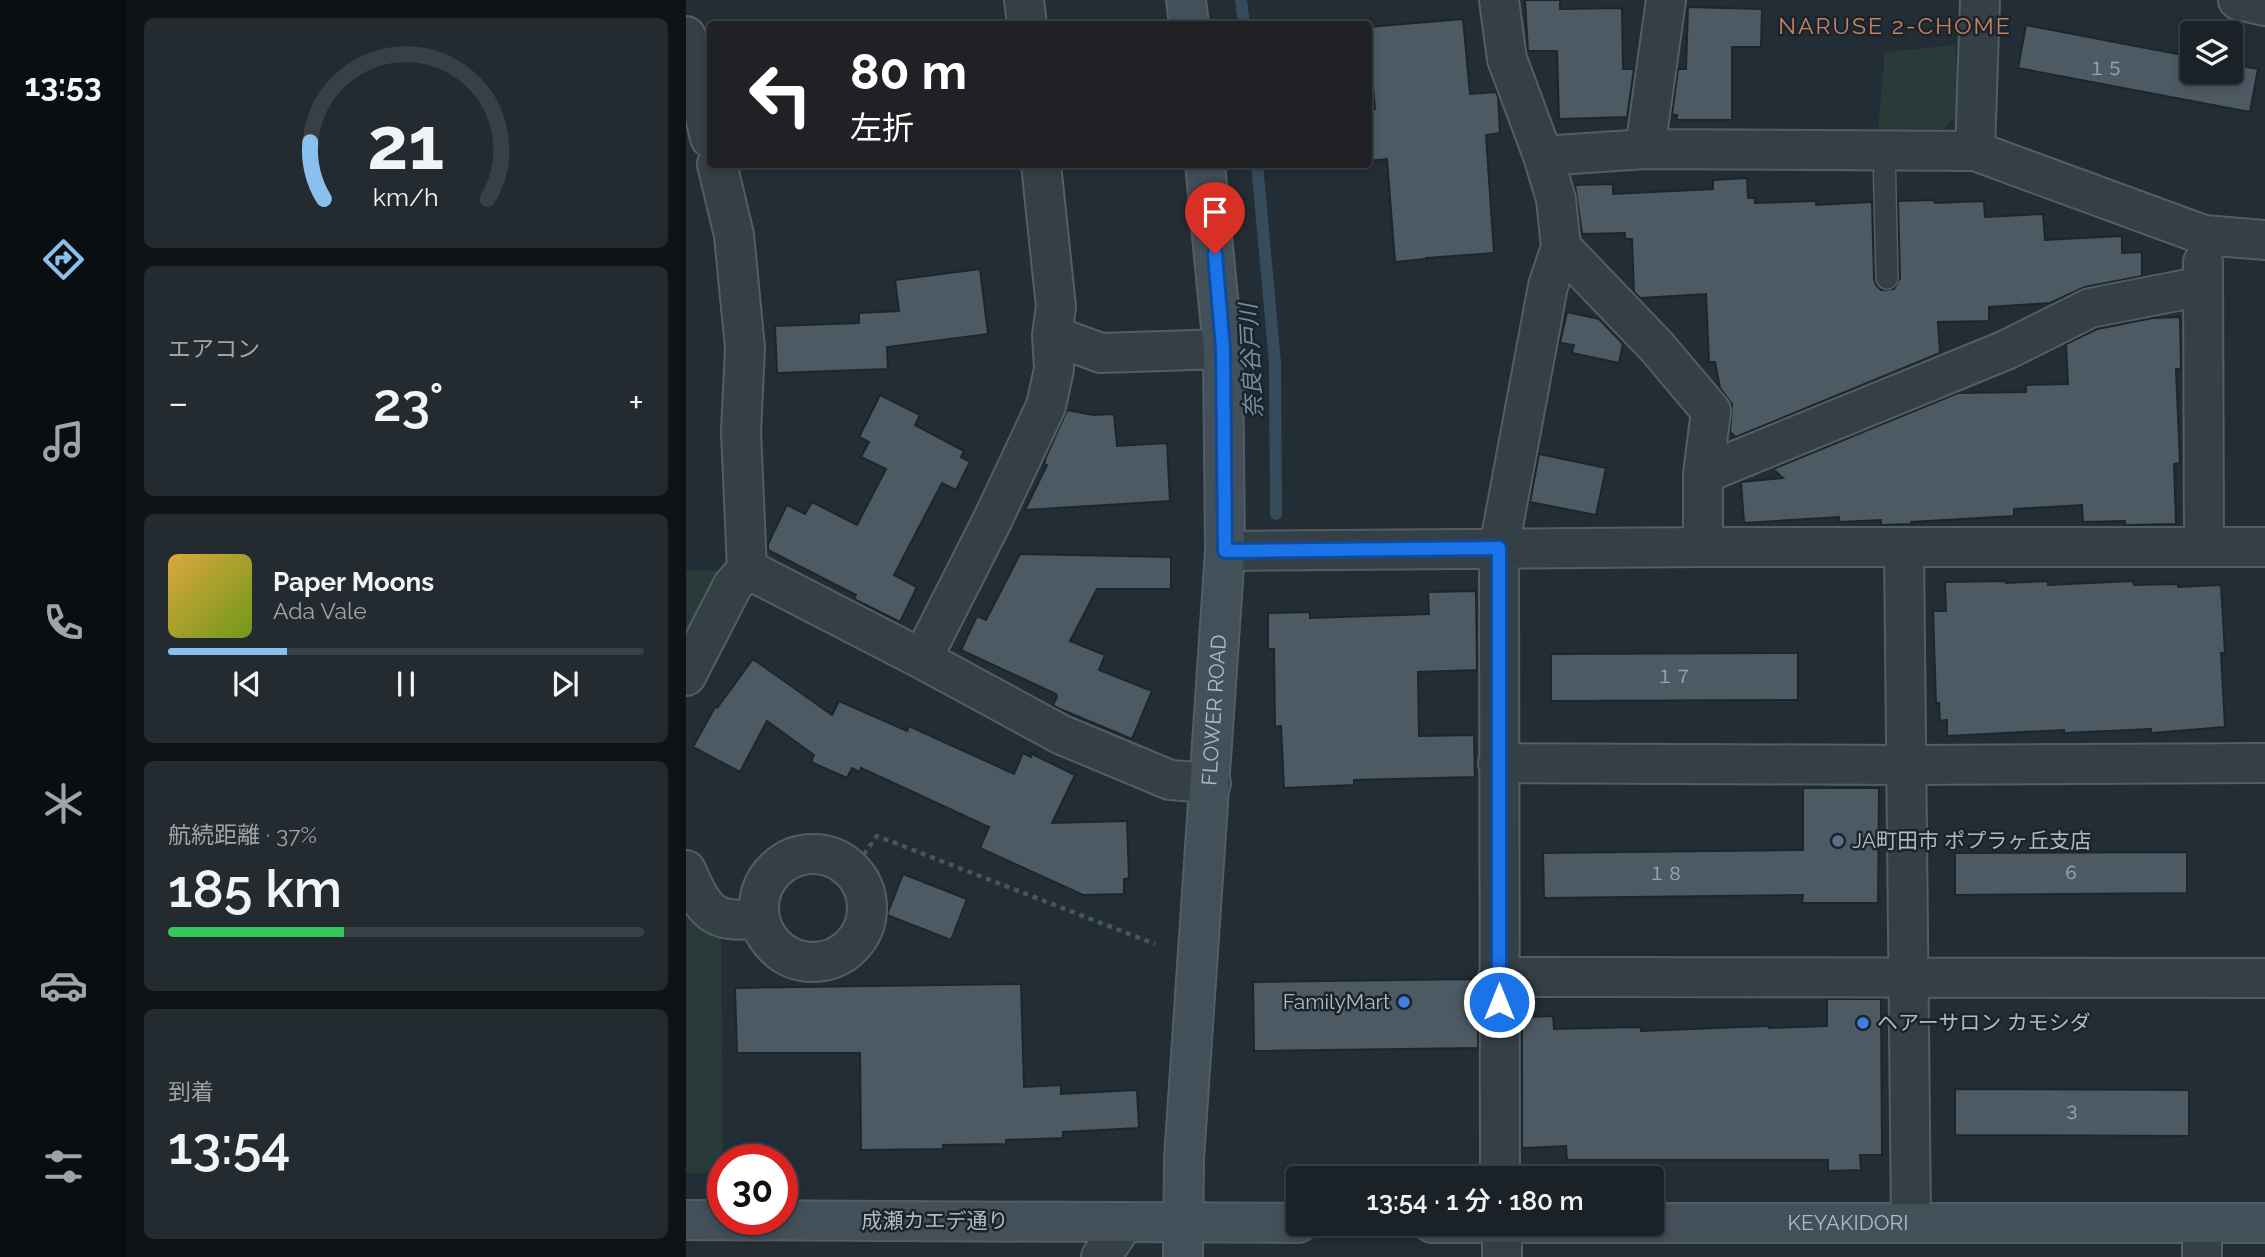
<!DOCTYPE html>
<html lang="ja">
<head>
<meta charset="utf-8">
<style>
	:root { --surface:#1a2228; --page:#232a30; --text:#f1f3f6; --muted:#9fa4a8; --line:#383f45; --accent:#8ac0ed }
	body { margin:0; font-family:Raleway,"Noto Sans JP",sans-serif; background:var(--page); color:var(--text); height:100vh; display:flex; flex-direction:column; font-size:26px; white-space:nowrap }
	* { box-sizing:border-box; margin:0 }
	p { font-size:23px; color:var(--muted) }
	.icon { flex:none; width:38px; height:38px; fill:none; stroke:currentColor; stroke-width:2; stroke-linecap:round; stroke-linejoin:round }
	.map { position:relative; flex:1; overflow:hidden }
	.side { display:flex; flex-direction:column; gap:18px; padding:18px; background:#0e1316; width:560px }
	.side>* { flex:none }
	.top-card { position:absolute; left:21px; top:21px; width:665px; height:147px; border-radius:7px; box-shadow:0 4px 10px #0003,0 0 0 2px var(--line); background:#202124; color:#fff; overflow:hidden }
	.controls { position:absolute; left:1494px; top:21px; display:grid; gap:14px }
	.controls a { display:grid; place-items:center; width:63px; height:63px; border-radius:7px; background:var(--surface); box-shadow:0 4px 10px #0003,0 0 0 2px var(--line); font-size:35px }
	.speed { position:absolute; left:21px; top:1144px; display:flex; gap:14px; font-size:35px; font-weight:700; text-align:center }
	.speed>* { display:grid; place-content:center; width:91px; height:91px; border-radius:50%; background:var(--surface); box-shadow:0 4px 10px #0003,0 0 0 2px var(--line); line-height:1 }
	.speed .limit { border:10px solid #d22; background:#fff; color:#111 }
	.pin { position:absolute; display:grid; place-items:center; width:60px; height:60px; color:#fff; margin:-72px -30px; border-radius:50% 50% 50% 0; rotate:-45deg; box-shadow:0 0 7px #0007 }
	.pin .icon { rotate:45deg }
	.me { position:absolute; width:77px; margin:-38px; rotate:0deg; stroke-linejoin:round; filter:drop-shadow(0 0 5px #0008) }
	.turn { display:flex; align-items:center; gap:24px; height:147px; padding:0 28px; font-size:32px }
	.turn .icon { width:91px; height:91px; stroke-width:2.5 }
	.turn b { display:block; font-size:49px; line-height:60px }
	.big { font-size:52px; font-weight:600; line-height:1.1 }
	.side .tile { flex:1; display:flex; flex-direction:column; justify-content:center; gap:10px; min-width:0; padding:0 24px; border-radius:10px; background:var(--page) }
	.side .dial { align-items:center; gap:0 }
	.dial svg { height:182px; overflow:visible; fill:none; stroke:var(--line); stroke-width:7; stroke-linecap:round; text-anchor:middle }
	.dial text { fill:var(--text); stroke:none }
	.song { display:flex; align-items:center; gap:21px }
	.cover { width:84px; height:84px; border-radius:10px; background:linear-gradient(135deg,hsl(40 70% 55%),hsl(80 70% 35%)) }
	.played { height:7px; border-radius:4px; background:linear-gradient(90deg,var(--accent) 25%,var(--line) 25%) }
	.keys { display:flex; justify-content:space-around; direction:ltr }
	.heat { display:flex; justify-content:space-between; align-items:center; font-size:38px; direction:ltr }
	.charge { height:10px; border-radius:5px; background:linear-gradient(90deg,#34c759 37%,var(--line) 0) }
	.trip { position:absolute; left:600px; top:1166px; width:378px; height:70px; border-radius:7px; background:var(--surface); box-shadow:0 4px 10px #0003,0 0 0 2px var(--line); font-weight:600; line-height:70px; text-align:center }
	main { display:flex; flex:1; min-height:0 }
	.tab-bar { display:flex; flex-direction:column; width:126px; justify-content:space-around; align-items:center; background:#0a0e10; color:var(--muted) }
	.tab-bar .icon { width:49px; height:49px }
	.tab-bar .on { color:var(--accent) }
	.tab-bar b { font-size:32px; color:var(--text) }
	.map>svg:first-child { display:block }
</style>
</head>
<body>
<main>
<nav class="tab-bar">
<b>13:53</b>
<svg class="icon on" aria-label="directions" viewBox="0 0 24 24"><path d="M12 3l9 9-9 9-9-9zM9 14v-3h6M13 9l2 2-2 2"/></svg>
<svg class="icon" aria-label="music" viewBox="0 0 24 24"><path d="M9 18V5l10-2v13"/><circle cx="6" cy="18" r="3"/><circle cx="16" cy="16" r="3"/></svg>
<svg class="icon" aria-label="phone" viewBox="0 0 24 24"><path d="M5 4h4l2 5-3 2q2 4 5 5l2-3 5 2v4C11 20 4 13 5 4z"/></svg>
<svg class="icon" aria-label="climate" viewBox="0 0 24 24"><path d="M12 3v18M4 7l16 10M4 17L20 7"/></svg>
<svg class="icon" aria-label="car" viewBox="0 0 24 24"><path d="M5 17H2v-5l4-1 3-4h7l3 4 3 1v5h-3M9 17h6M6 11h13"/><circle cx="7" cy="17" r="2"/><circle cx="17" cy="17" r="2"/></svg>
<svg class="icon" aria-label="filters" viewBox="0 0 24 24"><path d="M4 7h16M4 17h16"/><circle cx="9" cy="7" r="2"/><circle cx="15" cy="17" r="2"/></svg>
</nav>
<section class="side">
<div class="tile dial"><svg viewBox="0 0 100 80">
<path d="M14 69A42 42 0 1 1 86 69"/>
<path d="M14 69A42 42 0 0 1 8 44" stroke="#8ac0ed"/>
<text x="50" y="56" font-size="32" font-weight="700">21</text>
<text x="50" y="72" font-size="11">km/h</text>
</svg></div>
<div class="tile"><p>エアコン</p>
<div class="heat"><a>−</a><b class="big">23°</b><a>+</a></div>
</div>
<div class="tile">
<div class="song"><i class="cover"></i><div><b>Paper Moons</b><p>Ada Vale</p></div></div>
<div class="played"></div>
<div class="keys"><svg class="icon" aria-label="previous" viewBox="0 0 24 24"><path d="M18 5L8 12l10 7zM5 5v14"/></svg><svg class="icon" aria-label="pause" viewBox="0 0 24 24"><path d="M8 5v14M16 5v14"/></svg><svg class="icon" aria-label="next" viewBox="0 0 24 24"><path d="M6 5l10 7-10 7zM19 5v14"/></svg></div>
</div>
<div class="tile"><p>航続距離 · 37%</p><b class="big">185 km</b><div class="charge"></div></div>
<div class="tile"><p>到着</p><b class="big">13:54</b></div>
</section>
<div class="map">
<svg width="1579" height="1257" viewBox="0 0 1579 1257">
	<rect width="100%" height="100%" fill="#222d35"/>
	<path fill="#283b38" d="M1269,45L1273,113L1258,129L1192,130L1199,52Z
		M0,570L45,571L0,658Z
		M0,883L35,922L37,1173H0Z"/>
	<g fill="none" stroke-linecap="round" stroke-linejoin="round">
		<path stroke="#374c5b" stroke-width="12" d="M555,0L558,24
			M571,164L589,363L590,514"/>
	</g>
	<path fill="#4d5a64" stroke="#1d262c" stroke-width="2" d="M839,0H874V9L936,8L937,69H948L941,117L873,119L871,51H842Z
		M1002,7L1076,9L1075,47H1046V120H991V115H986L992,69H1000Z
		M777,19L784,94L810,92L812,97L814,133L800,135L808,253L740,258V259L709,262L701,159L682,161V109H689L682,27Z
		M1340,25L1507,57V72H1545V64L1572,69L1564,112L1332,68Z
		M1061,178L1062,198H1069V203L1130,201V205L1186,202L1188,278L1190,285L1195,290L1208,289L1214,278L1212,201L1248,200L1249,203L1298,201L1299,217L1357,214L1359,240L1436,236V253L1456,252V276L1399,287L1364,303L1303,307V321L1252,322L1254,353L1050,437L1044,432L1046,404L1034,388L1029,362H1023L1020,294L954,298L948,292L946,239H939V233L896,234L889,185L927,184V194L1027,189V180Z
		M294,269L302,334L201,347L202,369L91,373L89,326L173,323V313L213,311L209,280Z
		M881,312L913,319L937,344L933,363L886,353L888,345L874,343Z
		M1494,317L1495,369H1490L1494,463L1488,464L1490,524L1439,525V521L1397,522L1396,505L1328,509V516L1225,522V524L1195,525V520L1153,522V517L1058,523L1055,482L1097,478L1087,469L1272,393L1340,392V385L1382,384L1380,344L1411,329L1467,318Z
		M194,395L234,415L229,425L278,451L275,457L284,462L270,490L256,483L208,575L231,587L214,622L168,599L170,595L82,550V544L101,505L119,514L126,502L171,525L200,469L175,457L183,442L173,437Z
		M381,410L407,415L428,414L431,446L481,443L484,501L339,510L361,465L358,464L360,457Z
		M853,454L920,468L910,515L844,502Z
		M334,554L485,557V589H411L384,641L419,655L413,670L466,691L446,739L374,709L367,705L371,697L370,694L275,650L291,616L300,620Z
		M1320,581V583L1362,581V585L1447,581L1448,585L1492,584V587L1535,585L1539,653H1535L1539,727L1465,733V729L1378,733V730L1261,736V720L1254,721L1253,703H1250L1247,611H1260L1259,582Z
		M790,591L791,670L732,672L733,736L788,735L789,777L668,780V785L598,788L595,726L589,727L588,649H582V613L624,612V618L743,614L742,592Z
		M1112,653V700L865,701V654Z
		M67,659L146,715L153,701L221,731L223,726L328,774L337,753L345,757L346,754L389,775L366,823L441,821L443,878L438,879V894L397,895L294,848L303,827L175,768L174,772L166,768L161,778L125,762L128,755L81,721L54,772L7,747L29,707L31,708Z
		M1117,788H1193L1192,903H1116L1117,895L858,898L857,853L1117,850Z
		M1501,852V893L1269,895V853Z
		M217,874L281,899L265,940L201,915Z
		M789,979V1019H792V1048L568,1051L567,982Z
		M335,984L338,1087L375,1085V1094L451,1090L453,1128L377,1132V1138L320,1140V1144L257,1145V1149L175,1150L174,1053H51L49,988Z
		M1141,999H1195L1196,1155H1174L1175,1170L1142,1171V1160H881L880,1146L836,1148V1017L867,1016L868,1029L955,1027V1031L1083,1026V1028L1141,1026Z
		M1269,1089L1503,1090V1136L1269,1135Z"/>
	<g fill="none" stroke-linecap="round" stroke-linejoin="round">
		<defs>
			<path id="lane" d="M1198,150L1201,278"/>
			<path id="street" d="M338,0L341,24
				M813,0L821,59L857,156L870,199L875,247L862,286L813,548L814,1178
				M1552,0L1579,6
				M0,36L24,138
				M959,149L980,0
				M1289,151L1294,0
				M857,156L959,149L1289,151L1518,235L1579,240
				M875,247L971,347L1025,411L1017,474V547
				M1517,262L1518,547
				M366,335L415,353L537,349
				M1017,474L1320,350L1404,308L1517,286
				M1218,547L1225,1223
				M539,551L1017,547H1579
				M61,569L236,659L376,735L484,780L525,783
				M236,659L306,521L360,406L368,369L366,335L370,307L355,164
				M0,676L47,585L61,569L55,432L59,348L48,235L31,164
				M812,763L1220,765L1579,763
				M73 908a54 54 0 1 1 108 0a54 54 0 1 1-108 0Z
				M0,870C18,911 26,925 74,918
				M812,977L1579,978
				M816,1223V1257
				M1516,1223V1257
				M415,1257L438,1222"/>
			<g id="secondary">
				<path d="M500,0L503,24"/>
				<path d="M0,1220L612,1223"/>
				<path id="s1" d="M746,1223H1579"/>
				<path id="s2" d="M497,1257L498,1159L539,551L537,349L519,164"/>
			</g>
		</defs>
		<use href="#lane" stroke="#535d64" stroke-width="24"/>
		<use href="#street" stroke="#535d64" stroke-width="42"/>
		<use href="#secondary" stroke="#535d64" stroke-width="42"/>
		<path stroke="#455856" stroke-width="4.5" stroke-dasharray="5 5" stroke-linecap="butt" d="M166,871L191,836L469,944"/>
		<use href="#lane" stroke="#353f46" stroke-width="21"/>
		<use href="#street" stroke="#353f46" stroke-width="38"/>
		<use href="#secondary" stroke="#434f59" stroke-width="38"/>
	</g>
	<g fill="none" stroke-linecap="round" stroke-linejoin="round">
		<defs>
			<path id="route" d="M529,254L537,349L539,551L813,548V1002"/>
		</defs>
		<use href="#route" stroke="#114b97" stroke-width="18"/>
		<use href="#route" stroke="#1a73e8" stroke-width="12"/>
	</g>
	<circle fill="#5c6f8a" stroke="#1b242a" stroke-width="2.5" cx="1152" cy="841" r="7"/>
	<g fill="#3f7fe0" stroke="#1b242a" stroke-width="2.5">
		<circle cx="718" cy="1002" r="7"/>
		<circle cx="1177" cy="1023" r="7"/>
	</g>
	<g text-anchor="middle" stroke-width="5" stroke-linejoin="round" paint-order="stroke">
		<g font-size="18" fill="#97a2ab">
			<text x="1420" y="75">１５</text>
			<text x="988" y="683">１７</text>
			<text x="1385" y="879">６</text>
			<text x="980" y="880">１８</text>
			<text x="1386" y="1119">３</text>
		</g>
		<g font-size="21" fill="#b0bac3" stroke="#1b242a">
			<text dy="7" stroke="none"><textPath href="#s2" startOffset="548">FLOWER ROAD</textPath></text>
			<text x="249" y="1228">成瀬カエデ通り</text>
			<text dy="7" stroke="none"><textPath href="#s1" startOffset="416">KEYAKIDORI</textPath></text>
		</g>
		<g font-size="21" fill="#b0bac3" stroke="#1b242a" text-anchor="start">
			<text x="1166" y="848">JA町田市 ポプラヶ丘支店</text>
			<text x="704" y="1009" text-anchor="end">FamilyMart</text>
			<text x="1191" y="1030">ヘアーサロン カモシダ</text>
		</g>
		<g font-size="23" letter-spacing="2" fill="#c98064" stroke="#1b242a">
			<text x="1209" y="34">NARUSE 2-CHOME</text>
		</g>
		<g font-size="23" font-style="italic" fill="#7290a4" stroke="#1b242a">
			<text transform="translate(565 361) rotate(-93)" y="8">奈良谷戸川</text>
		</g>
	</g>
</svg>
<div class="controls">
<a><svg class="icon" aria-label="layers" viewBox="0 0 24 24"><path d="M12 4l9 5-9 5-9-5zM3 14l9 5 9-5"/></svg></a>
</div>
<div class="speed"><div class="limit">30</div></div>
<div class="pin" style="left:529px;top:254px;background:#d93025"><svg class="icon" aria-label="arrive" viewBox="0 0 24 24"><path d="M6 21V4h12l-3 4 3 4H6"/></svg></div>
<svg class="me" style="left:813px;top:1002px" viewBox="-20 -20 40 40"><circle r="17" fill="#1a73e8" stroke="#fff" stroke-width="3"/><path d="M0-11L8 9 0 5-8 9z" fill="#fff"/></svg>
<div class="trip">13:54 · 1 分 · 180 m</div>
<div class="top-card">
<div class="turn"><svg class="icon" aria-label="left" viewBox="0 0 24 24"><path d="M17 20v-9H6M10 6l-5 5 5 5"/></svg><div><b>80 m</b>左折</div></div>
</div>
</div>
</main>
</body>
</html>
